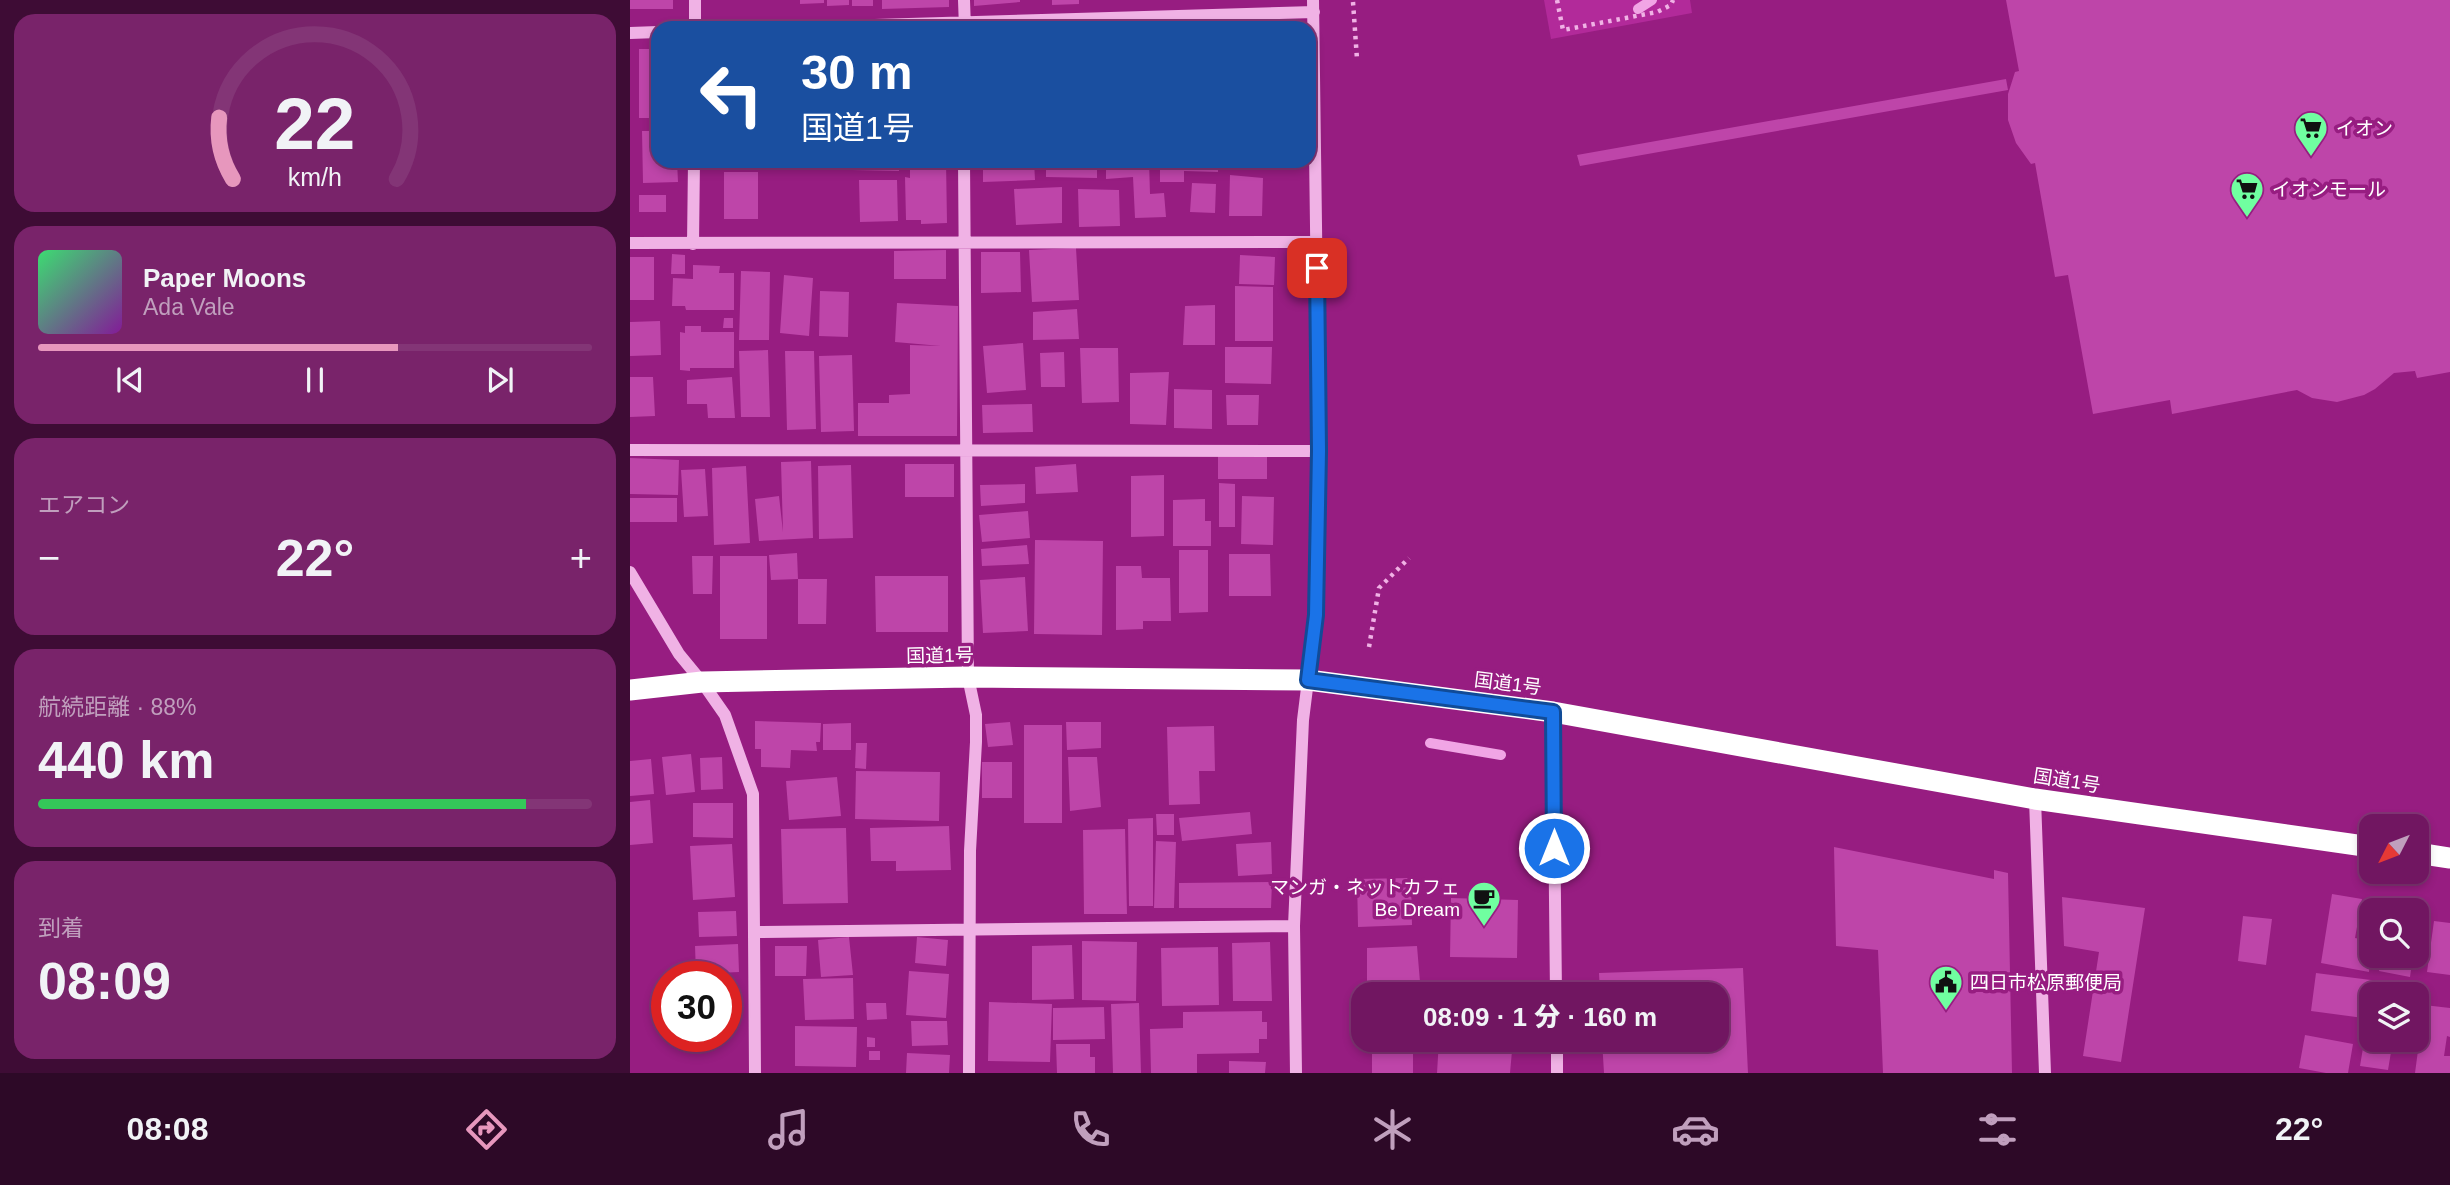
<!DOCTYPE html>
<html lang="ja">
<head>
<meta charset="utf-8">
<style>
	:root { --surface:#711661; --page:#79236a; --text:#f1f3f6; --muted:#c09fbd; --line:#833576; --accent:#e797bd }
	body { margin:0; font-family:Arial,"Noto Sans JP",sans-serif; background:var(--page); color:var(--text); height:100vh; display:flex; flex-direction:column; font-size:26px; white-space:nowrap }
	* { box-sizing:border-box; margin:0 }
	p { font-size:23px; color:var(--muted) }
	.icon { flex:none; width:38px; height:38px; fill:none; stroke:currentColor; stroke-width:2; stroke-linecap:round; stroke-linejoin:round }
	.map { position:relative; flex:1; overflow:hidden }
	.drawer { display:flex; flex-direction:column; gap:14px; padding:14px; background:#3e0c35; width:630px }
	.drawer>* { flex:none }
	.banner { position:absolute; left:21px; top:21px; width:665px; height:147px; border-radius:21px; box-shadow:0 4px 10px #0003,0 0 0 2px var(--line); background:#1a4fa0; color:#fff; overflow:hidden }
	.needle { width:46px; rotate:228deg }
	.tools { position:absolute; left:1729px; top:814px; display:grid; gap:14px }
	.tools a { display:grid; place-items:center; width:70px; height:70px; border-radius:14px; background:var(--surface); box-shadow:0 4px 10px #0003,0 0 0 2px var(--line); font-size:35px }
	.speed { position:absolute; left:21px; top:961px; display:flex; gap:14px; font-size:35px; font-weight:700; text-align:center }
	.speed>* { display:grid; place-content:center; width:91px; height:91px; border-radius:50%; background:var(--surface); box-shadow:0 4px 10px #0003,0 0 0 2px var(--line); line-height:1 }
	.speed .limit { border:10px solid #d22; background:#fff; color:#111 }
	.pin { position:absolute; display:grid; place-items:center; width:60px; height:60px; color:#fff; margin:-30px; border-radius:14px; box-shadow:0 4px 10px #0006 }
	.me { position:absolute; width:77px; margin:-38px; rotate:0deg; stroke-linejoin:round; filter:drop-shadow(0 0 5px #0008) }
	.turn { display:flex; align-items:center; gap:24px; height:147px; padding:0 35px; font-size:32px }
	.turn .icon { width:91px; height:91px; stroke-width:2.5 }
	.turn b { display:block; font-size:49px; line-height:60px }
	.big { font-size:52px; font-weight:800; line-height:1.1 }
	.drawer .widget { flex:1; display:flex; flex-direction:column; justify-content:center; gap:10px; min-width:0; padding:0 24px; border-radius:21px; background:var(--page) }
	.drawer .dial { align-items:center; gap:0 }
	.dial svg { height:182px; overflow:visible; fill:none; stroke:var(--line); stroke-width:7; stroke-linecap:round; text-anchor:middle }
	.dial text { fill:var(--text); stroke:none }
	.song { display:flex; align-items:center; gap:21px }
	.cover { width:84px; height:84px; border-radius:10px; background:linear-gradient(135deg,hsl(140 70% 55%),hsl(290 70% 35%)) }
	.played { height:7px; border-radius:4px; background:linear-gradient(90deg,var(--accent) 65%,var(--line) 65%) }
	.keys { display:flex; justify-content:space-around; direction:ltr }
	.heat { display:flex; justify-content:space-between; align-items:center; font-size:38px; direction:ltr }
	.charge { height:10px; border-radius:5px; background:linear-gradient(90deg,#34c759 88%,var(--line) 0) }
	.trip { position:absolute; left:721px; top:982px; width:378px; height:70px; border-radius:21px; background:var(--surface); box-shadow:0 4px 10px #0003,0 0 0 2px var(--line); font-weight:800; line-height:70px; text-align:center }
	.menu { display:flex; height:112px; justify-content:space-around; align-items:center; background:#2d0927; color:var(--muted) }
	.menu .icon { width:49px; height:49px }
	.menu .current { color:var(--accent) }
	.menu b { font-size:32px; color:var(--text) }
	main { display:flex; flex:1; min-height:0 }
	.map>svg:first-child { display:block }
</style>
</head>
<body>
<main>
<section class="drawer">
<div class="widget dial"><svg viewBox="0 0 100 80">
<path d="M14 69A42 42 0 1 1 86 69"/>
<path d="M14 69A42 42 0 0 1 8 42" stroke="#e797bd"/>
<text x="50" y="56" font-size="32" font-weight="700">22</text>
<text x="50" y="72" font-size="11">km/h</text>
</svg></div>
<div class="widget">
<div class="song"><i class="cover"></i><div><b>Paper Moons</b><p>Ada Vale</p></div></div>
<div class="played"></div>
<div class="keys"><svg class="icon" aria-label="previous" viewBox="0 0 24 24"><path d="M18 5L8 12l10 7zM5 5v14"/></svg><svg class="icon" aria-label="pause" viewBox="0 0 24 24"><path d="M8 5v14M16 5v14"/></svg><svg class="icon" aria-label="next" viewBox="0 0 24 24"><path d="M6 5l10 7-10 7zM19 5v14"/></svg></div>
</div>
<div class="widget"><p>エアコン</p>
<div class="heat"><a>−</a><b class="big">22°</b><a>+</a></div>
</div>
<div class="widget"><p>航続距離 · 88%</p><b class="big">440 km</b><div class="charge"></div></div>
<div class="widget"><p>到着</p><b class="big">08:09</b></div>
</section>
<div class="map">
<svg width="1820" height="1073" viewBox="0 0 1820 1073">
	<rect width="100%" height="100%" fill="#971d81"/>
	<path fill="#b22a9a" d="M914,0H1060L1062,13L921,39Z"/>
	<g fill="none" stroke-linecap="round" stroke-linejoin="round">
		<path stroke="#f1a5e5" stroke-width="10" d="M1008,9L1022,0
			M800,743L871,755"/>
	</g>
	<path fill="#be45a9" d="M0,0H43V9H0Z
		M170,0H194V3L170,4Z
		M197,0H219V5L197,6Z
		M222,0H243V6H222Z
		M252,0H319V7L252,9Z
		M344,0H390V2L344,6Z
		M422,0H449V4L422,5Z
		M1376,0H1820V372L1787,378L1785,371L1764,373L1745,389L1734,395L1707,402L1682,398L1667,390L1542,414L1540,400L1463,414L1438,275L1425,277L1405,163L1401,164L1386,143L1378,120V94L1385,72L1389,71Z
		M9,49H28V118H9Z
		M1376,79L1378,90L950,166L947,155Z
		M12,131H28V161H47L48,182L13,183Z
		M222,161H269V171L222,170Z
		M280,161H316L317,223L291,224V220H276L275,177L280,178Z
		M353,161H404L405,180L353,182Z
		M416,161H467V178L416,177Z
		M476,161H519L520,194L534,193L536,217L505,218L503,177L476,179Z
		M530,161H588V172L554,171V182H530Z
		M606,161H634V168L606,167Z
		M94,172H128V219H94Z
		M600,175L633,178L632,216H599Z
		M229,180H267L268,221L230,222Z
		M562,183L586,184L585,213L560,212Z
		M432,187V223L386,225L384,189Z
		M448,189L489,190L490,226L449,227Z
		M9,195H36V212H9Z
		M446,248L449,300L402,302L399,250Z
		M316,250V279H264V251Z
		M351,252H390L391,292L351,293Z
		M42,254L55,255V274H41Z
		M610,255L645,257L644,285L609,284Z
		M0,257H24V300H0Z
		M63,265L90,266L89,273H104V310H56L55,306H42L43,278L63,279Z
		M111,271L140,272L139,340H109Z
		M154,275L183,278L179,336L150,333Z
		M605,286L643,287V341H605Z
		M190,291L219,292L218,337L189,336Z
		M267,303L328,306L327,436H228V403H259V395L280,394V345L311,346L265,342Z
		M585,305V345H553L555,306Z
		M447,309L449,339L403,340V312Z
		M94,318H103V328H93Z
		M30,321L31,355L0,356V322Z
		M55,326H71V332H104V368H60V371L50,370V332L55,333Z
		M393,343L396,390L357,393L353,346Z
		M595,347H642L641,384L595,383Z
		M450,348H488L489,402L452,403Z
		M138,350L140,417H111L109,351Z
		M155,351H184L186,429L157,430Z
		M434,352L435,387H411L410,353Z
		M222,355L224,431L191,432L189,356Z
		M539,372L536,425L500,424V373Z
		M0,377H23L25,416L0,417Z
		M102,377L105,418H78L77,404H57V380Z
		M544,389L582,390V429L544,428Z
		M596,395H629L628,425H597Z
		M402,404L403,432L353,433L352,405Z
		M588,455H637V479H588Z
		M0,458L49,460L48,495L0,494Z
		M181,461L183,538L129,541L125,499L149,496L153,532L151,462Z
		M275,464H324V497H275Z
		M446,464L448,492L406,494L405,467Z
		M221,465L223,538L189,539L188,466Z
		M116,466L120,543L84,545L82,468Z
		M75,469L78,516L54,517L51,470Z
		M534,475V536L501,537V476Z
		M589,483L605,484V527H589Z
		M395,484V503L351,506L350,485Z
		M612,496L644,497L643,545L611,544Z
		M0,498H47V522H0Z
		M575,499V521H581V546H543V500Z
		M398,511L400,538L352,542L349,515Z
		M405,540L473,541L472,635L404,634Z
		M397,545L399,564L352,566L351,549Z
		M549,550H578V612L549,613Z
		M167,553L168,579L141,580L139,555Z
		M599,554H640L641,596H599Z
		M62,556H83L82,594H63Z
		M90,556H137V639H90Z
		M486,566H511L512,578H540L541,621H513V629L486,630Z
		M245,576H318V632H246Z
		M395,577L398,631L353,633L350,580Z
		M168,579H197L196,624H168Z
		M125,721L191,723L190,742H186L187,751L161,750L160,768L131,767V749H125Z
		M380,722L383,745L358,747L355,724Z
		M436,722H471V748L437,750Z
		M221,723V750H193V724Z
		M394,725H432V823H394Z
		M584,726L585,771H569L570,804L539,805L537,727Z
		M226,743H237L236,769L225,768Z
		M61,754L65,792L36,795L32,757Z
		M92,757L93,789L71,790L70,758Z
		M438,757H467L471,807L440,811Z
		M21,759L24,794L0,796V761Z
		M352,762H382V798H352Z
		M226,771L310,772L309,821L225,819Z
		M207,777L211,816L159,820L156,781Z
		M20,800L23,843L0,845V802Z
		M63,803H103V838L63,837Z
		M620,812L622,834L552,841L549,818Z
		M526,814H544V835H527Z
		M523,818V906H499L498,819Z
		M319,826L321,870L266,871V861H241L240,828Z
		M216,828L218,903L153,904L151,829Z
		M495,829L497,914H454L453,830Z
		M526,841L546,842L544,908H524Z
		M641,842L642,874L608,876L606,844Z
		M102,844L105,897L63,900L60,846Z
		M1204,847L1364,879V870L1378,873L1382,1073H1253L1248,950L1206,946Z
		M781,878L782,925L728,927L727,879Z
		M642,882L641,908H549V883Z
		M1702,894L1732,899L1725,938L1741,941L1739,972L1691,963Z
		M1432,897L1515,908L1491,1062L1453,1056L1469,952L1434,946Z
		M821,898L888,900L887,958L820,957Z
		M1762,902L1792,907L1788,928L1787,910H1760Z
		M106,911L107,936L69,937L68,912Z
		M1735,912L1741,913V936L1731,934Z
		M1613,916L1642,919L1636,965L1608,961Z
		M1804,921L1820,923V975L1797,972Z
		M219,937L223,975L191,977L188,940Z
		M287,937L318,940L316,966L285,963Z
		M452,941L507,942L506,1001L452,1000Z
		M640,942L642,1001H603L602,943Z
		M108,944L109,972L66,974L65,946Z
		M442,945L444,999L402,1000V946Z
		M145,946H177L176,976H145Z
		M787,946L791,994H737V948Z
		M588,947L589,1005L532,1006L531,948Z
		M1752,956H1783L1780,977L1749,971Z
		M1113,968L1118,1073H974L972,1040H1087V994H970L969,973Z
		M279,971L319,974L316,1018L276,1015Z
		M1686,973L1780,985L1779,994H1741V1019L1681,1011Z
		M223,978L224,1019L175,1020L173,979Z
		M807,981H840V994H807Z
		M359,1002L422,1004L420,1062L358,1061Z
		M236,1003H256L257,1019L237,1020Z
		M509,1003L511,1073H483L481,1004Z
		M1794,1005L1820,1008V1037L1817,1036L1814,1056H1820V1073H1785Z
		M474,1007L475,1039L423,1040V1008Z
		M632,1011V1022H637V1039H629V1053L567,1054V1073H521L520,1029L553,1028V1012Z
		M281,1021H317L318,1045L282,1046Z
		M165,1026L227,1027L226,1067L165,1066Z
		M1736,1030L1741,1031V1040H1763L1758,1070L1730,1066Z
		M1675,1035L1723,1044L1718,1073H1696L1669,1068Z
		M237,1037L245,1038V1047H237Z
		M742,1040H783V1073H742Z
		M809,1040H883L880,1073H807Z
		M426,1044H460V1057H465V1073H427Z
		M239,1051H250V1060H239Z
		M277,1053L320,1055L319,1073H276Z
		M599,1061L636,1062L635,1073H599Z"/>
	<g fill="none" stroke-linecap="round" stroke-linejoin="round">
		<path stroke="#f0b2e5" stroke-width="4.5" stroke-dasharray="3.5 5" stroke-linecap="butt" d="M927,0L933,30L1027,12L1041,5L1043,0
			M723,2L727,59
			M739,647L749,588L779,558"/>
		<path stroke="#f0b2e5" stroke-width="12" d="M65,0V28
			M334,0L335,28
			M144,28L684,12
			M0,33L28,32
			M334,161L338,677L346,715V742L340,851L339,1073
			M0,243L686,242
			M63,244L64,161
			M0,450L689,451
			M0,572L49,654L72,682L95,715L123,794L125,1073
			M923,712L926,994
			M1405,799L1415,1073
			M125,932L664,926
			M927,1040V1073
			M666,1073L664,926L673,720L686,616L689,451L683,0"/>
		<path stroke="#fff" stroke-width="21" d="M0,690L72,682L338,677L678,680L923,712L1405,799L1741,847
			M1787,853L1820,858"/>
	</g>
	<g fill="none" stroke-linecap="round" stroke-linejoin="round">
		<defs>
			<path id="route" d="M687,268L689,451L686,615L678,680L923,712L924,848"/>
		</defs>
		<use href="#route" stroke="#114b97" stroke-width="18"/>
		<use href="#route" stroke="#1a73e8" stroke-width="12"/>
	</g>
	<defs>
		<symbol id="supermarket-pin" viewBox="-11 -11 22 30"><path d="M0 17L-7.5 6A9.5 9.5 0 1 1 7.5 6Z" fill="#70ffa0" stroke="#971d81"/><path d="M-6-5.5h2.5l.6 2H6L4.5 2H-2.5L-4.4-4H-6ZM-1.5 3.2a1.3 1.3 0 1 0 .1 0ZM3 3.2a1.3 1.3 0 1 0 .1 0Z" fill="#111"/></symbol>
		<symbol id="cafe-pin" viewBox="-11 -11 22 30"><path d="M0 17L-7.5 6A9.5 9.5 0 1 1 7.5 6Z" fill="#70ffa0" stroke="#971d81"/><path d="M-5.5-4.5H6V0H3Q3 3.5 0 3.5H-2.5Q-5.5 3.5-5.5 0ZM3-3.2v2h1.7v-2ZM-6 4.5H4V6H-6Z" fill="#111"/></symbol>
		<symbol id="civic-pin" viewBox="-11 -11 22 30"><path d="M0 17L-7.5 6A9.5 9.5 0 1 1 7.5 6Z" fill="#70ffa0" stroke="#971d81"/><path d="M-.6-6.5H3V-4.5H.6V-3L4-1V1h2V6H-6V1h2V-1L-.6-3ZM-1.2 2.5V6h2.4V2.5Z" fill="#111"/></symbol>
	</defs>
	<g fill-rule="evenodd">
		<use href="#supermarket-pin" x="1662" y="109" width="38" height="52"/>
		<use href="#supermarket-pin" x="1598" y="170" width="38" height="52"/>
		<use href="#cafe-pin" x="835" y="879" width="38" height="52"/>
		<use href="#civic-pin" x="1297" y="963" width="38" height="52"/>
	</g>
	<g text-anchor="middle" stroke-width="7" stroke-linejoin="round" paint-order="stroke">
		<g font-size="19" fill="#fff" stroke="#971d81" text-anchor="start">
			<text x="1706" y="135">イオン</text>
			<text x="1642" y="196">イオンモール</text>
			<text x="830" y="894" text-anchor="end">マンガ・ネットカフェ<tspan x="830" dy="22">Be Dream</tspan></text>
			<text x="1340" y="989">四日市松原郵便局</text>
		</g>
		<g font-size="19" fill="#fff" stroke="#971d81">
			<text transform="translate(310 655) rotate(-1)" y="7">国道1号</text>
			<text transform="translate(878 683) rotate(7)" y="7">国道1号</text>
			<text transform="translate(1437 780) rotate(9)" y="7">国道1号</text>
		</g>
	</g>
</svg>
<div class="tools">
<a><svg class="needle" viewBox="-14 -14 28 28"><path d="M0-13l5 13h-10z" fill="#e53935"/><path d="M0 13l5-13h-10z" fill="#c09fbd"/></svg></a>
<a><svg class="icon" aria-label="search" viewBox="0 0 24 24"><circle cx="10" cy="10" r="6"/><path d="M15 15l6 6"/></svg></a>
<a><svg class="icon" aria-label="layers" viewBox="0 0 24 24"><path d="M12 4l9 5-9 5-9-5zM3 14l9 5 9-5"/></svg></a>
</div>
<div class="speed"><div class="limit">30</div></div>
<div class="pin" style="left:687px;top:268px;background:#d93025"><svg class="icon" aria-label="arrive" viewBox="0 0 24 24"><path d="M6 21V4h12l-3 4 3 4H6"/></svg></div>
<svg class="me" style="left:924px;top:848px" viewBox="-20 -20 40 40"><circle r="17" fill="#1a73e8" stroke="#fff" stroke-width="3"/><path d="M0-11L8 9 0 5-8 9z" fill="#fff"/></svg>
<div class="trip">08:09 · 1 分 · 160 m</div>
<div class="banner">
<div class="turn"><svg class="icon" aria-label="left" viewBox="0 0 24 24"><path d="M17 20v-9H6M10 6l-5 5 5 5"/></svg><div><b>30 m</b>国道1号</div></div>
</div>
</div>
</main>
<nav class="menu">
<b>08:08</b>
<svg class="icon current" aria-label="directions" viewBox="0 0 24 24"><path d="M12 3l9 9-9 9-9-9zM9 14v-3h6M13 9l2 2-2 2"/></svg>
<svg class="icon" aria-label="music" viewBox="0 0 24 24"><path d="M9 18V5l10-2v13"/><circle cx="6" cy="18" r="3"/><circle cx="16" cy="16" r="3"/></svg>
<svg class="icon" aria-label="phone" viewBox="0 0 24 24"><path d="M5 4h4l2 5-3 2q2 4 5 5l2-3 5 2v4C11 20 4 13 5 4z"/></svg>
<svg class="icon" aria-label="climate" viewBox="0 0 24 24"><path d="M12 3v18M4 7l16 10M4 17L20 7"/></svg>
<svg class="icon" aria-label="car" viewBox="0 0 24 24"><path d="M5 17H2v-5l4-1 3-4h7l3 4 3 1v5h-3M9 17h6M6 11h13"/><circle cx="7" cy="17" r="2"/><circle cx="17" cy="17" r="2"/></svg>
<svg class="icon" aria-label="filters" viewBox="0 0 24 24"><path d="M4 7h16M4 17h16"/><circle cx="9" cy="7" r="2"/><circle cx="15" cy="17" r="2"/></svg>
<b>22°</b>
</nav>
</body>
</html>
